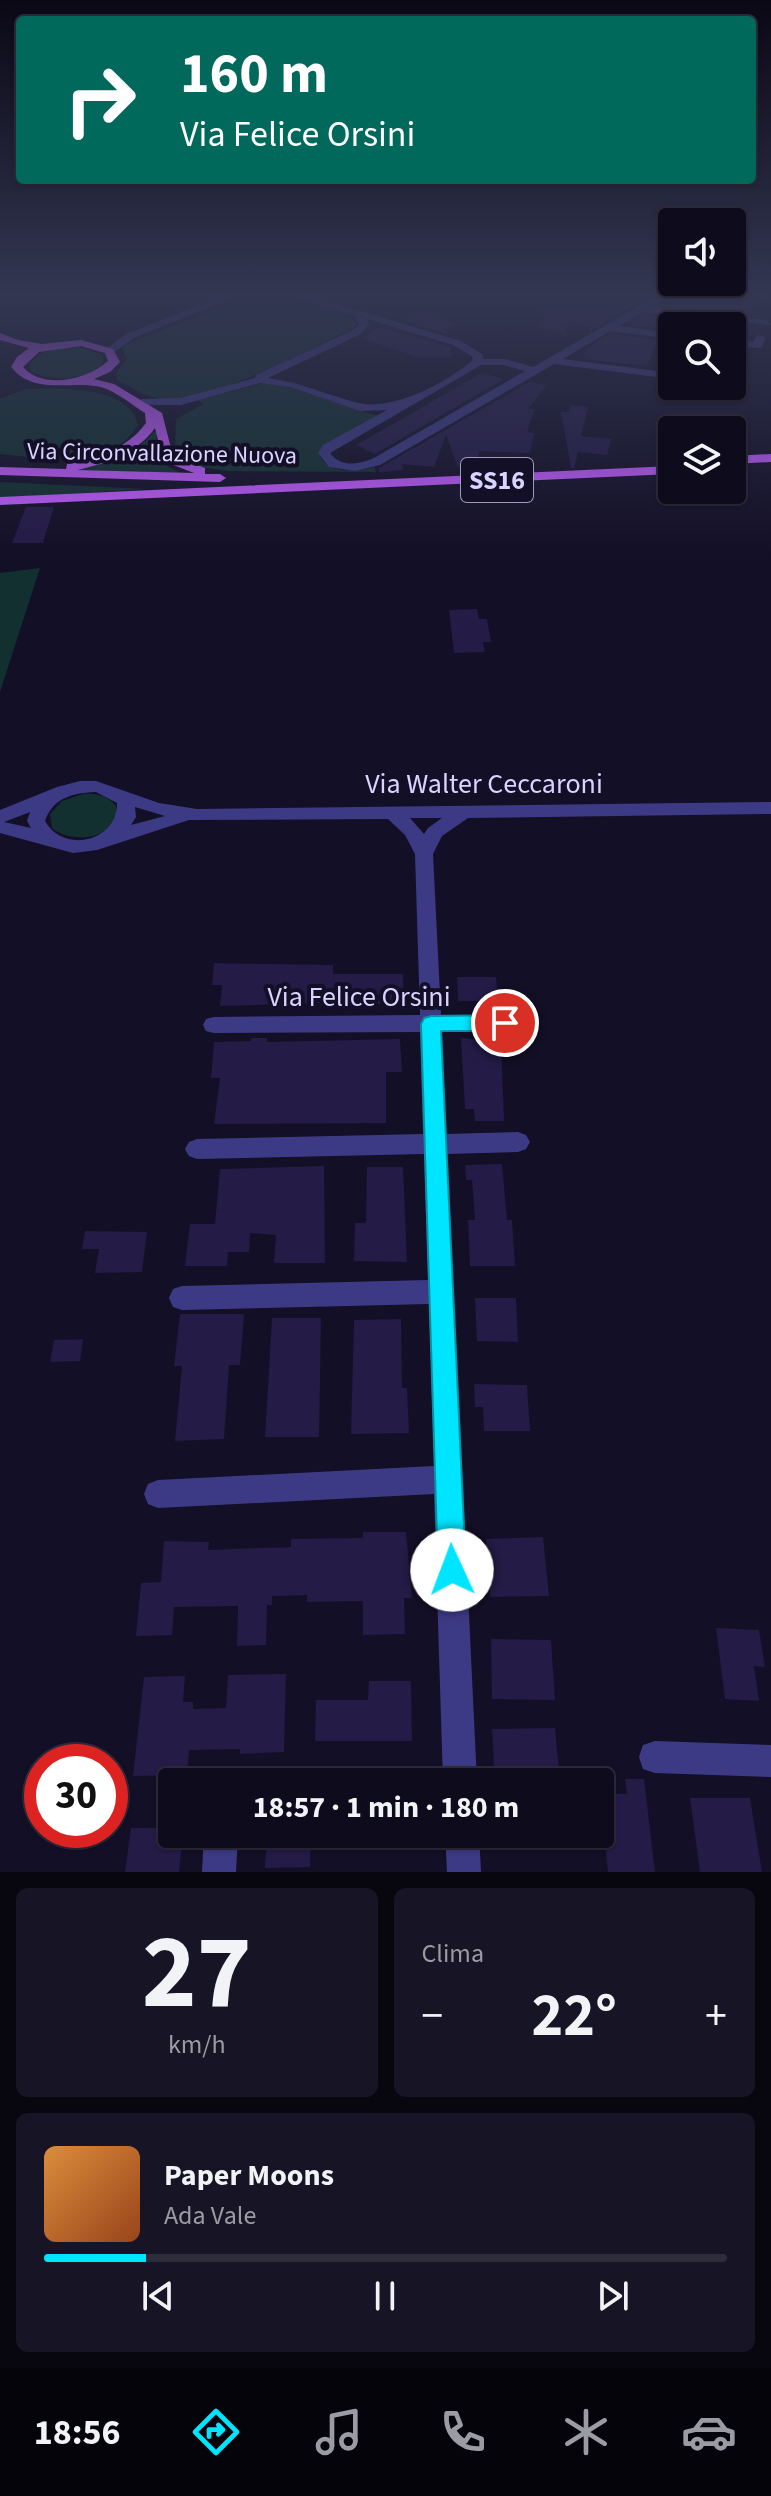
<!DOCTYPE html>
<html lang="it">
<head>
<meta charset="utf-8">
<style>
	:root { --surface:#0e0b1c; --page:#171425; --text:#f1f3f6; --muted:#9b9ba3; --line:#2e2b3b; --accent:#00e5ff }
	body { margin:0; font-family:"Source Sans 3",sans-serif; background:var(--page); color:var(--text); height:100vh; display:flex; flex-direction:column; font-size:30px; white-space:nowrap }
	* { box-sizing:border-box; margin:0 }
	p { font-size:26px; color:var(--muted) }
	.icon { flex:none; width:44px; height:44px; fill:none; stroke:currentColor; stroke-width:2; stroke-linecap:round; stroke-linejoin:round }
	.map { position:relative; height:1872px; overflow:hidden }
	.panel { display:flex; flex-direction:column; gap:16px; padding:16px; background:#08060f; flex:1 }
	.panel>* { flex:none }
	.top-card { position:absolute; left:16px; top:16px; width:740px; height:168px; border-radius:8px; box-shadow:0 2px 6px #0004,0 0 0 2px var(--line); background:#00695c; color:#fff; overflow:hidden }
	.controls { position:absolute; left:658px; top:208px; display:grid; gap:16px }
	.controls a { display:grid; place-items:center; width:88px; height:88px; border-radius:8px; background:var(--surface); box-shadow:0 2px 6px #0004,0 0 0 2px var(--line); font-size:40px }
	.speed { position:absolute; left:24px; top:1744px; display:flex; gap:16px; font-size:40px; font-weight:700; text-align:center }
	.speed>* { display:grid; place-content:center; width:104px; height:104px; border-radius:50%; background:var(--surface); box-shadow:0 2px 6px #0004,0 0 0 2px var(--line); line-height:1 }
	.speed .limit { border:12px solid #d22; background:#fff; color:#111 }
	.pin { position:absolute; display:grid; place-items:center; width:68px; height:68px; color:#fff; margin:-34px; border:4px solid #fff; border-radius:50%; box-shadow:0 2px 8px #0007 }
	.me { position:absolute; width:88px; margin:-44px; rotate:358deg; stroke-linejoin:round; filter:drop-shadow(0 0 6px #0008) }
	.turn { display:flex; align-items:center; gap:28px; height:168px; padding:0 32px; font-size:36px }
	.turn .icon { width:104px; height:104px; stroke-width:2.5 }
	.turn b { display:block; font-size:56px; line-height:68px }
	.big { font-size:60px; font-weight:700; line-height:1.1 }
	.panel .card { flex:1; display:flex; flex-direction:column; justify-content:center; gap:12px; min-width:0; padding:0 28px; border-radius:12px; background:var(--page) }
	.panel .dial { align-items:center; gap:0 }
	.dial b { font-size:104px; line-height:1 }
	.song { display:flex; align-items:center; gap:24px }
	.cover { width:96px; height:96px; border-radius:12px; background:linear-gradient(135deg,hsl(30 70% 55%),hsl(20 70% 35%)) }
	.played { height:8px; border-radius:4px; background:linear-gradient(90deg,var(--accent) 15%,var(--line) 15%) }
	.keys { display:flex; justify-content:space-around; direction:ltr }
	.heat { display:flex; justify-content:space-between; align-items:center; font-size:44px; direction:ltr }
	.panel .tiles { flex:1; display:grid; gap:16px; grid-template-columns:1fr 1fr }
	.card:last-child { grid-column:span 2 }
	.trip { position:absolute; left:158px; top:1768px; width:456px; height:80px; border-radius:8px; background:var(--surface); box-shadow:0 2px 6px #0004,0 0 0 2px var(--line); font-weight:700; line-height:80px; text-align:center }
	.tab-bar { display:flex; height:128px; justify-content:space-around; align-items:center; background:#06040b; color:var(--muted) }
	.tab-bar .icon { width:56px; height:56px }
	.tab-bar .current { color:var(--accent) }
	.tab-bar b { font-size:36px; color:var(--text) }
	.map>svg:first-child { display:block }
</style>
</head>
<body>
<div class="map">
<svg width="771" height="1872" viewBox="0 0 771 1872">
	<rect width="100%" height="100%" fill="#130f26"/>
	<path fill="#12302f" d="M258,294H280L350,315L357,323L355,327C308,350 213,402 163,399C146,398 132,387 117,380L116,373L127,359L123,350L126,344Z
		M63,348H83L102,355L103,363C86,381 52,383 31,371L29,363L44,352Z
		M264,383L283,385L377,416L321,451L320,456C330,475 357,471 375,467L376,472L227,471L195,466L175,452L176,419L204,404L198,400Z
		M25,389C55,388 130,384 138,425C110,472 44,458 0,454V399Z
		M154,432H157C153,456 159,463 181,473L74,470C104,463 134,457 154,432Z
		M0,482L147,489L0,498Z
		M40,568L0,692V573Z
		M83,794C96,793 107,795 116,806C122,839 71,845 52,828L50,814L62,801Z"/>
	<path fill="#241b47" d="M578,294L577,298L611,304L627,294H654L590,331L591,327L569,320L564,334L535,326L549,314L540,312Z
		M675,294H756L748,315L661,305Z
		M417,312L424,314L459,323L446,330L447,334L403,321Z
		M644,315L746,325L742,338L732,337V326H672V330L628,324Z
		M380,328L450,347L452,357L421,358L360,338Z
		M611,334L670,342L665,347L655,346L647,366L583,359L586,349Z
		M482,373L504,379L375,454L356,445Z
		M529,382L547,385L528,409H535L527,432L534,433L530,453L480,451L475,465L458,467L446,435L434,467L402,464L403,470L379,472V468Z
		M571,405L588,407L581,436L611,439L607,455L578,452L574,468H571L561,412H569Z
		M26,507H54L43,543H12Z
		M477,609L479,619H487L491,642H483L485,652L454,653L449,610Z
		M214,963L333,965V974H403L404,1004H358V1002L220,1006L222,985H212Z
		M457,977H496L498,1001H458Z
		M251,1038H267V1042L400,1039L402,1072H386V1123L214,1124L220,1078H211L214,1042L251,1041Z
		M461,1038L501,1042L504,1121H475L474,1109H465Z
		M502,1164L507,1220H512L515,1266H470L468,1220H475L472,1180H466L465,1165Z
		M324,1166L325,1263H274L276,1235L250,1233L249,1252H228L227,1266H185L190,1224H215L220,1169Z
		M367,1167H403L407,1262L354,1261L355,1223H366Z
		M85,1231L147,1232L142,1272L95,1273L99,1249H82Z
		M475,1298H516L518,1342L477,1341Z
		M180,1314H244L240,1365H229L224,1439L175,1441L182,1366H174Z
		M272,1318H321L319,1437H265Z
		M401,1319L402,1388H407L409,1433L351,1434L354,1320Z
		M83,1339L80,1361L50,1362L54,1340Z
		M474,1384L527,1385L530,1431H484L483,1407H475Z
		M363,1532H406L412,1598H404L405,1634L363,1635V1601L307,1602V1595L272,1596V1605H267L266,1645L237,1646L238,1606L174,1607L172,1635L136,1636L141,1583L161,1582L164,1541L209,1542L208,1550L291,1547V1539L363,1538Z
		M543,1537L549,1596L490,1597L486,1539Z
		M716,1628L759,1630L765,1667L754,1666L759,1701L725,1699Z
		M491,1639L551,1640L555,1700L492,1699Z
		M286,1674L284,1752L240,1754V1749L189,1750L187,1775L133,1776L144,1677L185,1676L183,1702H193V1709L226,1708L228,1675Z
		M369,1681H411L412,1741H315L316,1700H368Z
		M555,1728L560,1782H495L492,1729Z
		M625,1779H644L655,1872H608L600,1793L627,1794Z
		M690,1798H750L762,1872H700Z
		M131,1828H172V1834H183L179,1872H125Z
		M267,1834H311L310,1867L265,1868Z"/>
	<g fill="none" stroke-linecap="round" stroke-linejoin="round">
		<path fill="#3d3a85" fill-rule="evenodd" d="M228,294H242L134,338L113,353L104,351L126,334Z
			M288,294H303L461,341L482,354L484,359H505L533,367L660,294H672L652,307L767,320L771,325L643,312L619,326L672,333V339L610,331L563,359L672,373V379L554,364L380,465L355,471L329,467L318,453L323,445L387,410L360,411L290,387L260,383L181,405H138V401L142,399L181,398L255,378L256,375L353,330L359,324L355,316ZM367,319L453,345L473,357L472,361C445,383 394,411 358,403C327,395 300,382 268,378L361,334L369,324ZM481,365H504L525,371L372,459C356,465 341,467 330,453Z
			M757,335L766,337L761,348L732,346V340L753,342Z
			M80,781H96L159,803L197,809L771,802V814L468,818L442,836L433,854L441,1015H505L513,1017L516,1023L513,1029L505,1031L442,1032L446,1134L518,1132L526,1135L530,1142L526,1149L518,1152L447,1154L477,1782H443L434,1494L158,1508L148,1504L144,1494L148,1484L158,1480L434,1466L429,1304L182,1310L173,1307L169,1298L173,1289L182,1286L428,1280L424,1154L197,1159L189,1156L185,1149L189,1142L197,1139L423,1134L420,1032L214,1033L206,1031L203,1025L206,1019L214,1017L420,1015L415,854L405,835L388,819L189,820L97,850L73,853L0,833V810L57,787ZM96,792L117,803C118,842 63,854 45,821C53,797 74,793 96,792ZM135,807L165,816L131,825L136,817ZM30,812L27,821L31,828L4,822ZM410,818H442L428,828L424,834Z
			M655,1741L771,1745V1777L655,1773L643,1769L639,1757L643,1745Z
			M204,1834H238L236,1872H202Z
			M445,1834H479L481,1872H447Z"/>
		<path fill="#c25bff" fill-rule="evenodd" d="M0,333L18,340L42,344L81,340L113,349L120,362L110,372L94,379L114,384L162,413L173,456L205,468V474H220L226,478L220,482L0,475V467L66,469L67,464C98,457 126,450 146,423L145,413C132,405 116,391 101,387C70,380 35,396 11,367L17,357L29,348L0,340ZM81,346L105,353L108,361C87,380 43,390 23,367L39,352ZM155,428L163,461L194,473L77,470C107,463 136,454 155,428Z
			M771,454V462L732,464V456Z
			M672,466V474L0,505V497Z"/>
	</g>
	<linearGradient id="sky" x2="0" y2="1"><stop stop-color="#0a0815"/><stop offset="0.53" stop-color="#333752"/><stop offset="1" stop-color="#333752" stop-opacity="0"/></linearGradient>
	<rect width="771" height="556" fill="url(#sky)"/>
	<path fill="#00e5ff" stroke="#0095a6" stroke-width="2" d="M505,1015L512,1018L515,1023L512,1029L505,1031H441L466,1570L462,1580L452,1584L442,1580L438,1570L421,1024L424,1018L431,1016Z"/>
	<g text-anchor="middle" stroke-width="8" stroke-linejoin="round" paint-order="stroke">
		<g font-size="24" fill="#d9d4ff" stroke="#130f26">
			<text transform="translate(162 453) rotate(1)" y="8">Via Circonvallazione Nuova</text>
		</g>
		<rect fill="#130f26" stroke="#9e99be" stroke-width="2" x="461" y="458" width="72" height="44" rx="6"/>
		<g font-size="26" font-weight="bold" fill="#d9d4ff">
			<text x="497" y="489">SS16</text>
		</g>
		<g font-size="28" fill="#d9d4ff" stroke="#130f26">
			<text x="484" y="793">Via Walter Ceccaroni</text>
			<text x="359" y="1006">Via Felice Orsini</text>
		</g>
	</g>
</svg>
<div class="controls">
<a><svg class="icon" aria-label="sound" viewBox="0 0 24 24"><path d="M4 9h4l5-4v14l-5-4H4zM17 9q2 3 0 6"/></svg></a>
<a><svg class="icon" aria-label="search" viewBox="0 0 24 24"><circle cx="10" cy="10" r="6"/><path d="M15 15l6 6"/></svg></a>
<a><svg class="icon" aria-label="layers" viewBox="0 0 24 24"><path d="M12 4l9 5-9 5-9-5zM3 14l9 5 9-5"/></svg></a>
</div>
<div class="speed"><div class="limit">30</div></div>
<div class="pin" style="left:505px;top:1023px;background:#d93025"><svg class="icon" aria-label="arrive" viewBox="0 0 24 24"><path d="M6 21V4h12l-3 4 3 4H6"/></svg></div>
<svg class="me" style="left:452px;top:1570px" viewBox="-20 -20 40 40"><circle r="19" fill="#fff"/><path d="M0-13L10 11 0 6-10 11z" fill="#00e5ff"/></svg>
<div class="trip">18:57 · 1 min · 180 m</div>
<div class="top-card">
<div class="turn"><svg class="icon" aria-label="right" viewBox="0 0 24 24"><path d="M7 20v-9h11M14 6l5 5-5 5"/></svg><div><b>160 m</b>Via Felice Orsini</div></div>
</div>
</div>
<section class="panel">
<div class="tiles">
<div class="card dial"><b>27</b><p>km/h</p></div>
<div class="card"><p>Clima</p>
<div class="heat"><a>−</a><b class="big">22°</b><a>+</a></div>
</div>
<div class="card">
<div class="song"><i class="cover"></i><div><b>Paper Moons</b><p>Ada Vale</p></div></div>
<div class="played"></div>
<div class="keys"><svg class="icon" aria-label="previous" viewBox="0 0 24 24"><path d="M18 5L8 12l10 7zM5 5v14"/></svg><svg class="icon" aria-label="pause" viewBox="0 0 24 24"><path d="M8 5v14M16 5v14"/></svg><svg class="icon" aria-label="next" viewBox="0 0 24 24"><path d="M6 5l10 7-10 7zM19 5v14"/></svg></div>
</div>
</div>
</section>
<nav class="tab-bar">
<b>18:56</b>
<svg class="icon current" aria-label="directions" viewBox="0 0 24 24"><path d="M12 3l9 9-9 9-9-9zM9 14v-3h6M13 9l2 2-2 2"/></svg>
<svg class="icon" aria-label="music" viewBox="0 0 24 24"><path d="M9 18V5l10-2v13"/><circle cx="6" cy="18" r="3"/><circle cx="16" cy="16" r="3"/></svg>
<svg class="icon" aria-label="phone" viewBox="0 0 24 24"><path d="M5 4h4l2 5-3 2q2 4 5 5l2-3 5 2v4C11 20 4 13 5 4z"/></svg>
<svg class="icon" aria-label="climate" viewBox="0 0 24 24"><path d="M12 3v18M4 7l16 10M4 17L20 7"/></svg>
<svg class="icon" aria-label="car" viewBox="0 0 24 24"><path d="M5 17H2v-5l4-1 3-4h7l3 4 3 1v5h-3M9 17h6M6 11h13"/><circle cx="7" cy="17" r="2"/><circle cx="17" cy="17" r="2"/></svg>
</nav>
</body>
</html>
